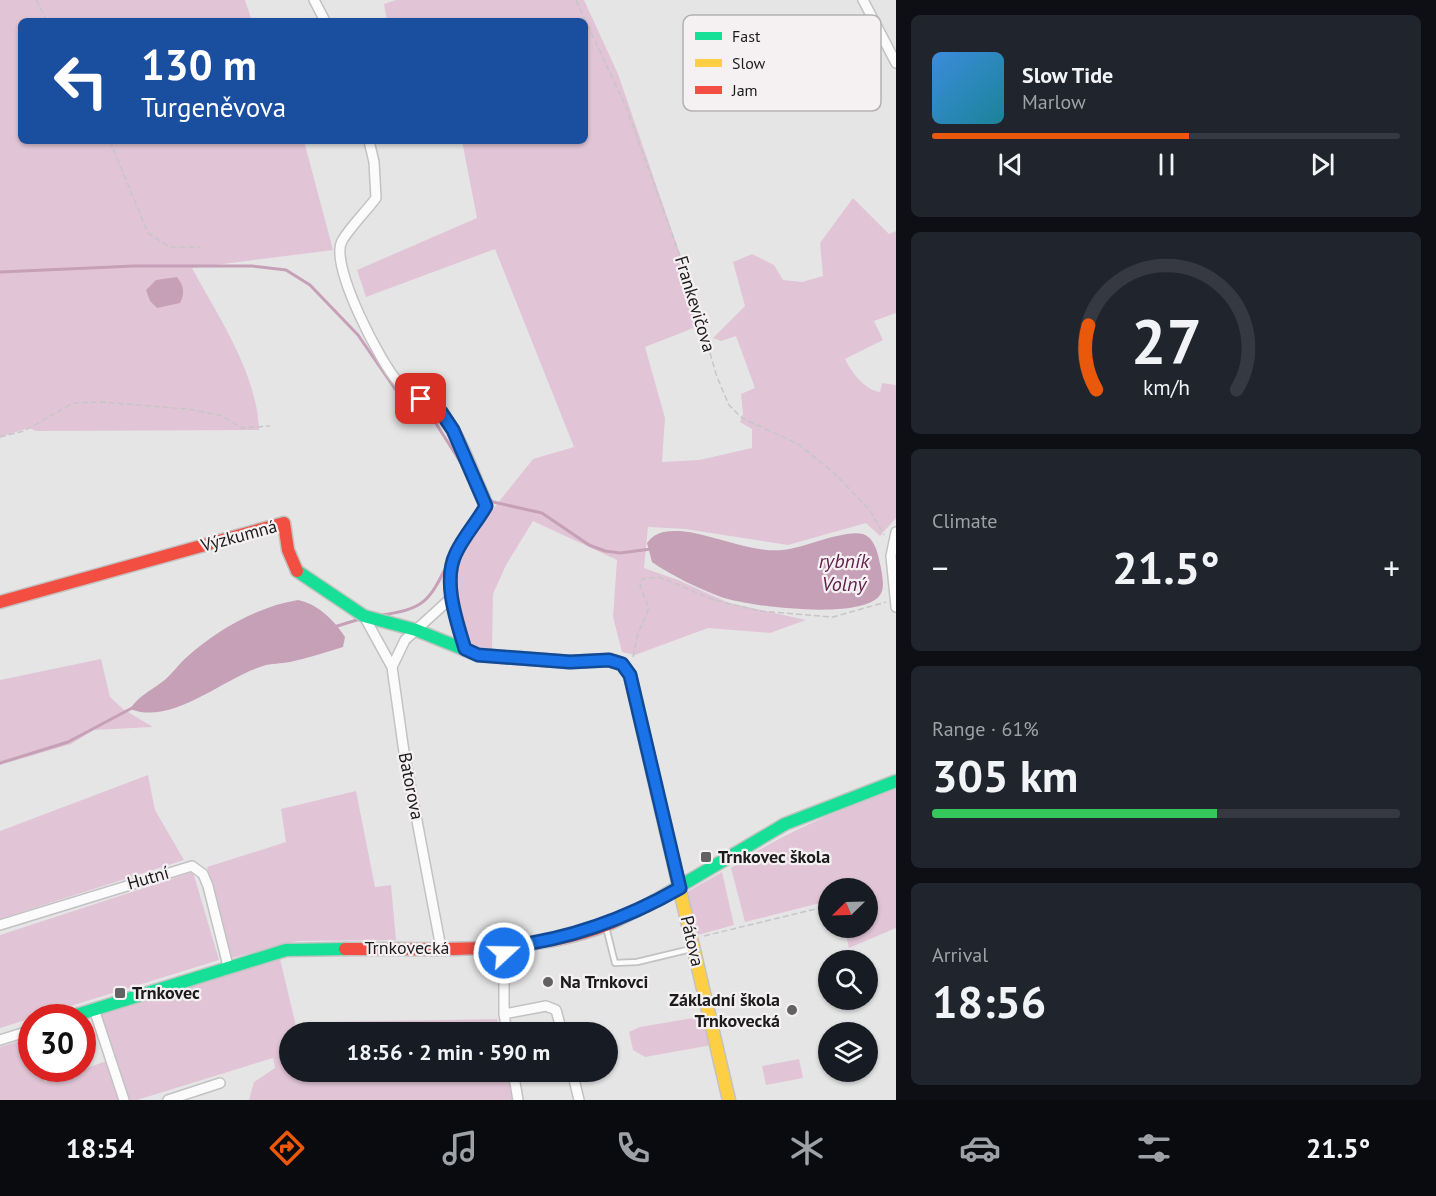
<!DOCTYPE html>
<html lang="en">
<head>
<meta charset="utf-8">
<style>
	:root { --surface:#171b24; --page:#20242c; --text:#f1f3f6; --muted:#9ea1a6; --line:#363941; --accent:#ea580c }
	body { margin:0; font-family:"PT Sans",sans-serif; background:var(--page); color:var(--text); height:100vh; display:flex; flex-direction:column; font-size:22px; white-space:nowrap }
	* { box-sizing:border-box; margin:0 }
	p { font-size:20px; color:var(--muted) }
	.icon { flex:none; width:33px; height:33px; fill:none; stroke:currentColor; stroke-width:2; stroke-linecap:round; stroke-linejoin:round }
	.map { position:relative; flex:1; overflow:hidden }
	.side { display:flex; flex-direction:column; gap:15px; padding:15px; background:#0d0f14; width:540px }
	.side>* { flex:none }
	.banner { position:absolute; left:18px; top:18px; width:570px; height:126px; border-radius:9px; box-shadow:0 2px 4px #0004; background:#1a4fa0; color:#fff; overflow:hidden }
	.needle { width:39px; rotate:247deg }
	.buttons { position:absolute; left:818px; top:878px; display:grid; gap:12px }
	.buttons a { display:grid; place-items:center; width:60px; height:60px; border-radius:50%; background:var(--surface); box-shadow:0 2px 4px #0004; font-size:30px }
	.speed { position:absolute; left:18px; top:1004px; display:flex; gap:12px; font-size:30px; font-weight:700; text-align:center }
	.speed>* { display:grid; place-content:center; width:78px; height:78px; border-radius:50%; background:var(--surface); box-shadow:0 2px 4px #0004; line-height:1 }
	.speed .limit { border:9px solid #d22; background:#fff; color:#111 }
	.pin { position:absolute; display:grid; place-items:center; width:51px; height:51px; color:#fff; margin:-26px; border-radius:12px; box-shadow:0 3px 9px #0006 }
	.me { position:absolute; width:66px; margin:-33px; rotate:69deg; stroke-linejoin:round; filter:drop-shadow(0 0 4px #0008) }
	.turn { display:flex; align-items:center; gap:21px; height:126px; padding:0 24px; font-size:27px }
	.turn .icon { width:78px; height:78px; stroke-width:2.5 }
	.turn b { display:block; font-size:42px; line-height:51px }
	.big { font-size:45px; font-weight:600; line-height:1.1 }
	.side .tile { flex:1; display:flex; flex-direction:column; justify-content:center; gap:9px; min-width:0; padding:0 21px; border-radius:9px; background:var(--page) }
	.side .dial { align-items:center; gap:0 }
	.dial svg { height:156px; overflow:visible; fill:none; stroke:var(--line); stroke-width:7; stroke-linecap:round; text-anchor:middle }
	.dial text { fill:var(--text); stroke:none }
	.song { display:flex; align-items:center; gap:18px }
	.cover { width:72px; height:72px; border-radius:9px; background:linear-gradient(135deg,hsl(210 70% 55%),hsl(190 70% 35%)) }
	.played { height:6px; border-radius:3px; background:linear-gradient(90deg,var(--accent) 55%,var(--line) 55%) }
	.keys { display:flex; justify-content:space-around; direction:ltr }
	.heat { display:flex; justify-content:space-between; align-items:center; font-size:33px; direction:ltr }
	.charge { height:9px; border-radius:4px; background:linear-gradient(90deg,#34c759 61%,var(--line) 0) }
	.trip { position:absolute; left:279px; top:1022px; width:339px; height:60px; border-radius:30px; background:var(--surface); box-shadow:0 2px 4px #0004; font-weight:600; line-height:60px; text-align:center }
	.tab-bar { display:flex; height:96px; justify-content:space-around; align-items:center; background:#090b0e; color:var(--muted) }
	.tab-bar .icon { width:42px; height:42px }
	.tab-bar .on { color:var(--accent) }
	.tab-bar b { font-size:27px; color:var(--text) }
	main { display:flex; flex:1; min-height:0 }
	.map>svg:first-child { display:block }
</style>
</head>
<body>
<main>
<div class="map">
<svg width="896" height="1100" viewBox="0 0 896 1100">
	<rect width="100%" height="100%" fill="#e6e5e6"/>
	<path fill="#e1c5d6" d="M0,0H245L252,21H21V141H304L333,250L192,268C219,318 257,373 259,430L36,431L29,428L0,437Z
		M396,0H584L618,74L704,324L645,347L665,418L662,462L699,460L752,448V429L740,422L743,414L741,394L755,388L736,336L721,341L713,338L745,306L733,262L752,254L774,265L783,280L802,282L823,276L820,243L853,198L889,234L896,231V313L874,321L883,340L845,359C851,372 866,391 880,392L882,383L896,385V518L880,536L866,523L788,545L685,529L648,527L644,568L678,580L729,603L806,620L770,633L708,628L635,655L622,652L613,617L617,560L533,521L506,565L493,594L492,650H480L466,641L455,595L457,562L466,543L533,459L574,447L495,249L366,297L357,270L477,218L462,141H585V21H387L384,4Z
		M101,659L110,697L123,709L153,727L94,730L71,744L0,765V680Z
		M148,775L155,810L184,860L0,919V831Z
		M896,789V928L849,948L844,927H867V888H828V901L745,922L731,868C784,832 836,811 896,789Z
		M356,791L375,887L391,885L396,940L298,941L231,958L207,867L286,842L281,809Z
		M193,872L219,960L0,1028V935Z
		M722,872L734,925L698,935L687,892Z
		M280,959L297,1030L328,1022L497,1019L500,1032H290V1071H507L513,1100H249L254,1082L275,1068L273,1058L137,1100H129L101,1013Z
		M705,1016L712,1045L645,1057L633,1050L629,1032L640,1027Z
		M29,1038L32,1068H40L45,1082L107,1061L119,1100H0V1047Z
		M799,1059L803,1078L766,1085L762,1066Z"/>
	<path fill="#c6a0b7" d="M177,277C184,286 185,293 180,303L157,308L150,301L146,290L156,280Z
		M680,531C714,534 749,553 783,550C804,548 844,529 863,534C872,537 876,547 878,555C880,564 885,582 882,591C873,623 745,606 721,597C698,588 672,576 652,562L647,543C656,531 666,531 680,531Z
		M298,600C318,604 334,620 345,637L343,647C326,652 308,658 290,662C281,664 271,663 263,666C223,678 172,726 130,709C139,696 150,691 162,682C172,675 178,664 188,656C217,630 259,606 298,600Z"/>
	<g fill="none" stroke-linecap="round" stroke-linejoin="round">
		<path stroke="#c6a0b7" stroke-width="3" d="M0,272L134,266H252L286,270L310,285L358,335L402,399L435,422L475,485
			M487,496L493,502L542,513L589,545L605,551L620,553L651,549
			M381,615C424,609 429,602 448,563
			M334,627L360,619
			M0,763L68,742L134,707"/>
		<defs>
			<path id="lane" d="M606,927L615,963L637,962L691,949"/>
			<path id="street" d="M314,0L325,21
				M863,0L896,63
				M369,141L374,162L376,198C367,210 348,230 342,241C329,265 381,364 399,383C411,396 429,399 441,411C461,433 472,470 485,497L486,506C477,522 464,536 456,553C442,581 457,621 465,649
				M896,532L891,556L896,607
				M364,616L392,667
				M0,925L192,866L203,874L208,886L228,966
				M504,947V1014L507,1032
				M441,948L404,752L392,667L405,640L452,597
				M94,1009L124,1100
				M504,1014L546,1006L556,1010L562,1032
				M0,1040L32,1030
				M513,1071L518,1100
				M572,1071L579,1100
				M168,1100L220,1083"/>
			<path id="fast" d="M297,571L364,616L416,630L478,655L570,662L609,660L622,664L630,675L657,792
				M648,905L785,824L896,781
				M70,1017L286,950L345,949"/>
			<path id="slow" d="M657,792L729,1100"/>
			<path id="jam" d="M0,602L284,523L288,550L297,571
				M345,949C429,948 528,956 606,925C621,919 634,911 648,905"/>
		</defs>
		<use href="#lane" stroke="#c3c2c2" stroke-width="8"/>
		<use href="#street" stroke="#c3c2c2" stroke-width="12"/>
		<use href="#fast" stroke="#c3c2c2" stroke-width="15"/>
		<use href="#slow" stroke="#c3c2c2" stroke-width="15"/>
		<use href="#jam" stroke="#c3c2c2" stroke-width="15"/>
		<path stroke="#c7c6c7" stroke-width="1.5" stroke-dasharray="6 3" stroke-linecap="butt" d="M36,0L47,21
			M576,0L626,107L688,278L717,377L729,405L742,418L798,444L834,473L869,509L884,535
			M110,141L148,233L170,247H200
			M0,437L24,431L73,403L104,402L188,409L223,416L241,428L270,426
			M633,657L638,633L649,608L640,586L642,579L659,577L714,600L760,611L833,617L886,602
			M704,936L828,906"/>
		<use href="#lane" stroke="#fbfbfb" stroke-width="4.5"/>
		<use href="#street" stroke="#fbfbfb" stroke-width="9"/>
		<use href="#fast" stroke="#16e098" stroke-width="12"/>
		<use href="#slow" stroke="#ffcf43" stroke-width="12"/>
		<use href="#jam" stroke="#f24e42" stroke-width="12"/>
	</g>
	<g fill="none" stroke-linecap="round" stroke-linejoin="round">
		<defs>
			<path id="route" d="M421,399L441,412L453,430L486,506C477,522 464,536 456,553C442,581 457,622 465,649L478,655L570,662L609,660L622,664L630,675L680,888C624,920 568,940 504,947V953"/>
		</defs>
		<use href="#route" stroke="#114b97" stroke-width="15"/>
		<use href="#route" stroke="#1a73e8" stroke-width="10"/>
	</g>
	<g fill="#636263" stroke="#f5f1f3" stroke-width="2">
		<rect x="700" y="851" width="12" height="12" rx="3"/>
		<circle cx="548" cy="982" r="6"/>
		<rect x="114" y="987" width="12" height="12" rx="3"/>
		<circle cx="792" cy="1010" r="6"/>
	</g>
	<g text-anchor="middle" stroke-width="4.5" stroke-linejoin="round" paint-order="stroke">
		<g font-size="18" fill="#1d1c1d" stroke="#f5f1f3">
			<text transform="translate(695 304) rotate(73)" y="6">Frankevičova</text>
			<text transform="translate(239 536) rotate(-15)" y="6">Výzkumná</text>
			<text transform="translate(411 786) rotate(79)" y="6">Batorova</text>
			<text transform="translate(148 878) rotate(-16)" y="6">Hutní</text>
			<text transform="translate(692 941) rotate(77)" y="6">Pátova</text>
			<text x="407" y="954">Trnkovecká</text>
		</g>
		<g font-size="18" font-weight="bold" fill="#1d1c1d" stroke="#f5f1f3" text-anchor="start">
			<text x="718" y="863">Trnkovec škola</text>
			<text x="560" y="988">Na Trnkovci</text>
			<text x="132" y="999">Trnkovec</text>
			<text x="780" y="1006" text-anchor="end">Základní škola<tspan x="780" dy="21">Trnkovecká</tspan></text>
		</g>
		<g font-size="20" font-style="italic" fill="#63224d" stroke="#f5f1f3">
			<text x="844" y="568">rybník<tspan x="844" dy="23">Volný</tspan></text>
		</g>
	</g>
	<rect x="683" y="15" width="198" height="96" rx="9" fill="#f5f1f3" stroke="#b4b1b3" stroke-width="1.5"/>
	<rect x="695" y="32" width="27" height="8" fill="#16e098"/>
	<rect x="695" y="59" width="27" height="8" fill="#ffcf43"/>
	<rect x="695" y="86" width="27" height="8" fill="#f24e42"/>
	<g font-size="16" fill="#1d1c1d">
		<text x="732" y="42">Fast</text>
		<text x="732" y="69">Slow</text>
		<text x="732" y="96">Jam</text>
	</g>
</svg>
<div class="buttons">
<a><svg class="needle" viewBox="-14 -14 28 28"><path d="M0-13l5 13h-10z" fill="#e53935"/><path d="M0 13l5-13h-10z" fill="#9ea1a6"/></svg></a>
<a><svg class="icon" aria-label="search" viewBox="0 0 24 24"><circle cx="10" cy="10" r="6"/><path d="M15 15l6 6"/></svg></a>
<a><svg class="icon" aria-label="layers" viewBox="0 0 24 24"><path d="M12 4l9 5-9 5-9-5zM3 14l9 5 9-5"/></svg></a>
</div>
<div class="speed"><div class="limit">30</div></div>
<div class="pin" style="left:421px;top:399px;background:#d93025"><svg class="icon" aria-label="arrive" viewBox="0 0 24 24"><path d="M6 21V4h12l-3 4 3 4H6"/></svg></div>
<svg class="me" style="left:504px;top:953px" viewBox="-20 -20 40 40"><circle r="17" fill="#1a73e8" stroke="#fff" stroke-width="3"/><path d="M0-11L8 9 0 5-8 9z" fill="#fff"/></svg>
<div class="trip">18:56 · 2 min · 590 m</div>
<div class="banner">
<div class="turn"><svg class="icon" aria-label="left" viewBox="0 0 24 24"><path d="M17 20v-9H6M10 6l-5 5 5 5"/></svg><div><b>130 m</b>Turgeněvova</div></div>
</div>
</div>
<section class="side">
<div class="tile">
<div class="song"><i class="cover"></i><div><b>Slow Tide</b><p>Marlow</p></div></div>
<div class="played"></div>
<div class="keys"><svg class="icon" aria-label="previous" viewBox="0 0 24 24"><path d="M18 5L8 12l10 7zM5 5v14"/></svg><svg class="icon" aria-label="pause" viewBox="0 0 24 24"><path d="M8 5v14M16 5v14"/></svg><svg class="icon" aria-label="next" viewBox="0 0 24 24"><path d="M6 5l10 7-10 7zM19 5v14"/></svg></div>
</div>
<div class="tile dial"><svg viewBox="0 0 100 80">
<path d="M14 69A42 42 0 1 1 86 69"/>
<path d="M14 69A42 42 0 0 1 10 36" stroke="#ea580c"/>
<text x="50" y="56" font-size="32" font-weight="700">27</text>
<text x="50" y="72" font-size="11">km/h</text>
</svg></div>
<div class="tile"><p>Climate</p>
<div class="heat"><a>−</a><b class="big">21.5°</b><a>+</a></div>
</div>
<div class="tile"><p>Range · 61%</p><b class="big">305 km</b><div class="charge"></div></div>
<div class="tile"><p>Arrival</p><b class="big">18:56</b></div>
</section>
</main>
<nav class="tab-bar">
<b>18:54</b>
<svg class="icon on" aria-label="directions" viewBox="0 0 24 24"><path d="M12 3l9 9-9 9-9-9zM9 14v-3h6M13 9l2 2-2 2"/></svg>
<svg class="icon" aria-label="music" viewBox="0 0 24 24"><path d="M9 18V5l10-2v13"/><circle cx="6" cy="18" r="3"/><circle cx="16" cy="16" r="3"/></svg>
<svg class="icon" aria-label="phone" viewBox="0 0 24 24"><path d="M5 4h4l2 5-3 2q2 4 5 5l2-3 5 2v4C11 20 4 13 5 4z"/></svg>
<svg class="icon" aria-label="climate" viewBox="0 0 24 24"><path d="M12 3v18M4 7l16 10M4 17L20 7"/></svg>
<svg class="icon" aria-label="car" viewBox="0 0 24 24"><path d="M5 17H2v-5l4-1 3-4h7l3 4 3 1v5h-3M9 17h6M6 11h13"/><circle cx="7" cy="17" r="2"/><circle cx="17" cy="17" r="2"/></svg>
<svg class="icon" aria-label="filters" viewBox="0 0 24 24"><path d="M4 7h16M4 17h16"/><circle cx="9" cy="7" r="2"/><circle cx="15" cy="17" r="2"/></svg>
<b>21.5°</b>
</nav>
</body>
</html>
